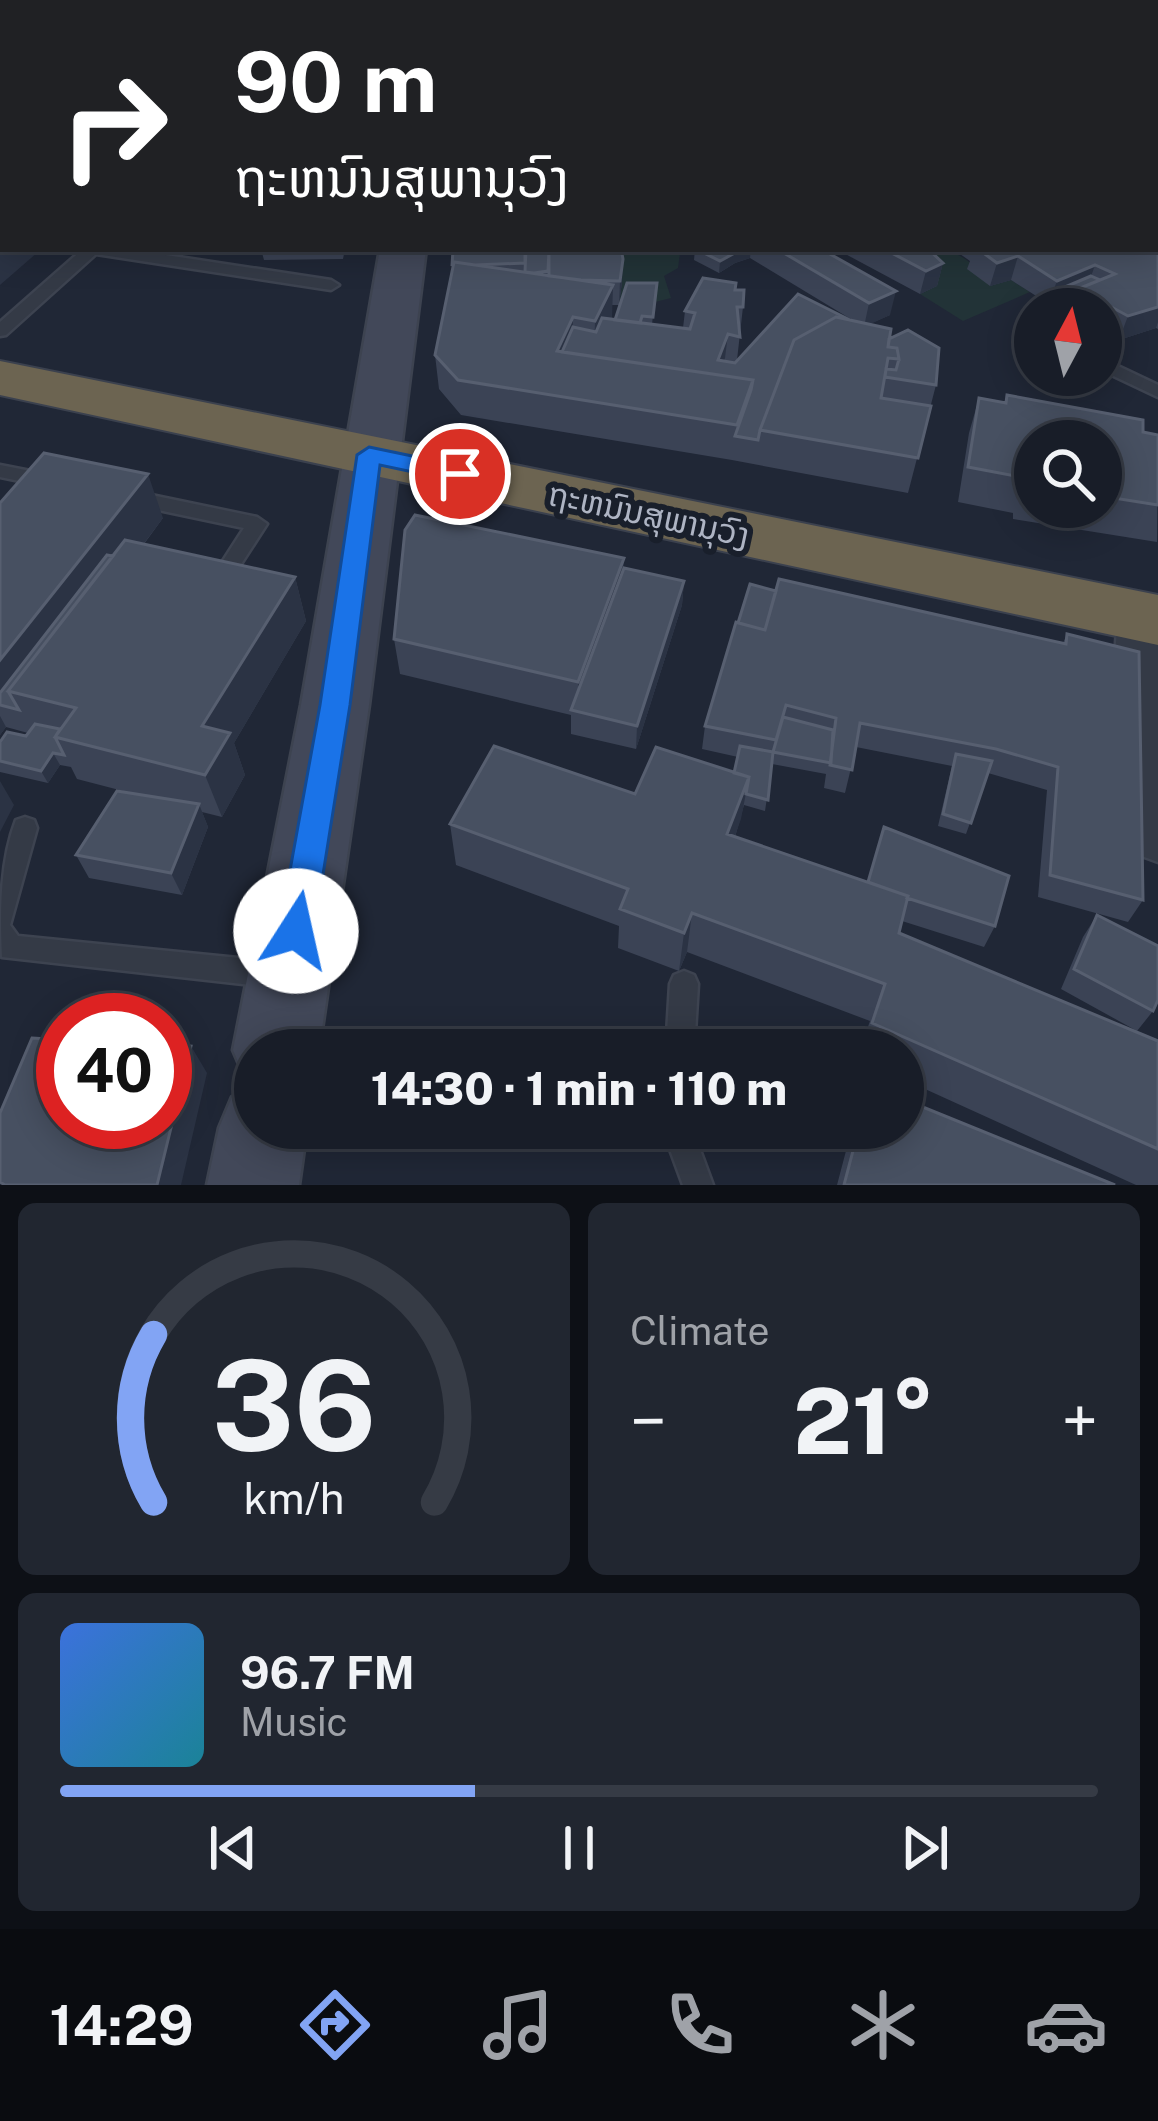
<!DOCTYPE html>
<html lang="en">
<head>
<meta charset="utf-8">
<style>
	:root { --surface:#181d28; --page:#212630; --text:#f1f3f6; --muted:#9fa2a8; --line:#363b45; --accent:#82a4f4 }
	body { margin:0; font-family:"Public Sans","Noto Sans Lao",sans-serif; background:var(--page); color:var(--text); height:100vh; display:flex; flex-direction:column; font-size:45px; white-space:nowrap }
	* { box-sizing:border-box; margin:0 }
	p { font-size:39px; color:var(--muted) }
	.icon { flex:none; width:66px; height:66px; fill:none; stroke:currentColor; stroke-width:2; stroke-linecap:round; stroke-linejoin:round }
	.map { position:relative; height:1185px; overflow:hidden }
	.drawer { display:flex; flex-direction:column; gap:18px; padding:18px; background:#0d1016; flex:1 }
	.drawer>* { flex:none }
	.guide { position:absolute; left:0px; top:0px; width:1158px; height:252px; box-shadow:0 6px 30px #0003,0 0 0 3px var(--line); background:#202124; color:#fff; overflow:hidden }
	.needle { width:78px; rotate:7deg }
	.tools { position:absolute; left:1014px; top:288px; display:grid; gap:24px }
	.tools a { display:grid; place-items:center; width:108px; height:108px; border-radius:50%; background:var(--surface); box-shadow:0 6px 30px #0003,0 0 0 3px var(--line); font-size:60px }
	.speed { position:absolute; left:36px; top:993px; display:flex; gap:24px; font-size:60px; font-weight:700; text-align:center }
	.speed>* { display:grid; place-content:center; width:156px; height:156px; border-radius:50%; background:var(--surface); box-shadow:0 6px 30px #0003,0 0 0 3px var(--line); line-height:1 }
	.speed .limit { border:18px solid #d22; background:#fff; color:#111 }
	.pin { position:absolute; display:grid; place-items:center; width:102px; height:102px; color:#fff; margin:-51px; border:6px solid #fff; border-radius:50%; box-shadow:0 3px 12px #0007 }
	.me { position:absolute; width:132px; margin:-66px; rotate:10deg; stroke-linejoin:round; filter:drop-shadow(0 0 9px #0008) }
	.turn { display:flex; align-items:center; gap:42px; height:252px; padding:0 36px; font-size:54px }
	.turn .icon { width:156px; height:156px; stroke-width:2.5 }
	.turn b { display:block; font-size:84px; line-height:102px }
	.big { font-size:90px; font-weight:800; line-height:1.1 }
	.drawer .tile { flex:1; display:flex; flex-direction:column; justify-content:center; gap:18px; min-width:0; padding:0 42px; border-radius:18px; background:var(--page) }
	.drawer .dial { align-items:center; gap:0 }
	.dial svg { height:312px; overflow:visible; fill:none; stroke:var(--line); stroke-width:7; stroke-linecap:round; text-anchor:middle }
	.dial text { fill:var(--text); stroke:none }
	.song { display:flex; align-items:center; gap:36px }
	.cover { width:144px; height:144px; border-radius:18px; background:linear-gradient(135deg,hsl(220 70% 55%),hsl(190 70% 35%)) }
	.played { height:12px; border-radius:6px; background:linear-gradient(90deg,var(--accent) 40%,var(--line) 40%) }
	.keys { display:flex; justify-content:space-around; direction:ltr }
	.heat { display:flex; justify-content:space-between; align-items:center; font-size:66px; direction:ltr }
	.drawer .tiles { flex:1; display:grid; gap:18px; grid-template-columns:1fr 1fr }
	.tile:last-child { grid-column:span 2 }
	.trip { position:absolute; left:234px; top:1029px; width:690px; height:120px; border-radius:60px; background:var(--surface); box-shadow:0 6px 30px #0003,0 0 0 3px var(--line); font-weight:800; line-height:120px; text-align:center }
	.tabs { display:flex; height:192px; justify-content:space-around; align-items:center; background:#0a0c10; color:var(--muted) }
	.tabs .icon { width:84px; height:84px }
	.tabs .on { color:var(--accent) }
	.tabs b { font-size:54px; color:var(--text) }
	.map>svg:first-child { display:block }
</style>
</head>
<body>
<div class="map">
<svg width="1158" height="1185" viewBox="0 0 1158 1185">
	<rect width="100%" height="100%" fill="#202736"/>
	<path fill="#223337" d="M616,249H675L680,253L678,268L664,276L671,298L655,302V296L619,305L622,282Z
		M895,249C943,249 961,244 990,286L1011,280L1030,292L963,321L920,294L937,286Z"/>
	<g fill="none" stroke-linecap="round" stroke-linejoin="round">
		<defs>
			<path id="lane" d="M0,176H3V186H0Z
				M83,249H126L331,280L339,285L331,290L96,254L6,335L0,336V322Z
				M1101,358L1158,385V397L1101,370Z
				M0,465L56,476L59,481L49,487L0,477Z
				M132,491L257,517L267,524L232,578L225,580L215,573L244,528L125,503L122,498Z
				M25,817L34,820L37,828L10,925L18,936L278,962L288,966L292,975L288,984L278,988L2,957C0,913 0,861 16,820Z
				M684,971L694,975L698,984L694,1050H666L670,984L674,975Z
				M662,1128H692L713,1185H683Z"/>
			<path id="street" d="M695,0H721L723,3H697Z
				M1141,600L1158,606V862L1139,855C1098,774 1112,704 1118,617L1125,605Z"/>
			<path id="secondary" d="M427,0H461V3H427Z
				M380,249H426L369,705L319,1050H255V1084L246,1080L233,1050L301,705Z
				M255,1087V1128H307L299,1185H207L219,1128L232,1097Z"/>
			<path id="highway" d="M0,0H75L3,3L0,12Z
				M723,0H801L803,3H725Z
				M0,361L1158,595V645L0,395Z"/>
		</defs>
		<use href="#lane" stroke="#3d4350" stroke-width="5"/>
		<use href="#street" stroke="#3d4350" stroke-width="5"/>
		<use href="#secondary" stroke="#3d4350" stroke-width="5"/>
		<use href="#highway" stroke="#3b414e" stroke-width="4"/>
		<use href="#lane" fill="#343a46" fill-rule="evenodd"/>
		<use href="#street" fill="#343a46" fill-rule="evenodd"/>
		<use href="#secondary" fill="#424859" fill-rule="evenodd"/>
		<use href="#highway" fill="#6c6451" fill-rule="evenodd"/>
	</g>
	<path fill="#3b4355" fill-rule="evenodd" d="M1085,0H1158V5L1155,3Z
		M1155,15H1158V78H1155Z
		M1155,89L1158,90V213L1155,212Z
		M1158,238V329L1156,328L1119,340L1101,330V309H1060L1049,304L1011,280L990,286L967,269L970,261L953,249H1155Z
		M261,249H345L343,259L264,260Z
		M453,249L622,282L619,305H612V319L615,320L657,283L652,324L683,328L685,311L735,290L743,307L737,360L850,320L854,321L750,258L735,263L719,273L694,260L695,249H821L890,315L869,324L889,339L936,385L908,493L732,460L461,415L439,389L435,355L452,271Z
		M836,249H928L943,263L937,286L920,294Z
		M1007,395L1158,435L1157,542L1013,519V513L958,502L969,433L979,398L1004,403ZM1035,441H1101V507H1035Z
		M0,503L163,518L144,544L295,577L306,621L234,743L245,775L222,817L202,812L208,827L182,895L89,878L76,855L127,792L77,779L71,767L60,765L48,783L0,772V742L26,736L28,733L6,727L0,735Z
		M624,568L684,581L682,605L636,749L571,734V715L400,674L394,639Z
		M776,591L1063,643L1067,634L1143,900L1128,922L1038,897L1047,790L988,773L966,834L938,826L952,766L856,747L845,793L824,788L826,774L772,764L765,811L744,805L735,837L867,882L884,827L995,926L984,947L902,921L899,933L1158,1041V1185H1136L903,1079V1050H860L870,1021L687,952L679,971L618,948L619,926L456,865L450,824L635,794L734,773L738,757L702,749L705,726L738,623Z
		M1097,915L1153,1011L1137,1031L1061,989L1083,937Z
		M852,1128H903L1114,1185H837Z"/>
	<path fill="#2b3344" d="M3,105V133L0,135V107Z
		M3,147V177L0,179V150Z
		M3,238V249H37L38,252L0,285V240Z
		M742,249H751L750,258L735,263L719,273L720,261Z
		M1018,256L1011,280L990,286L997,263Z
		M623,259L622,282L619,305L620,281Z
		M943,263L937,286L920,294L926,271Z
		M1095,265L1087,288L1053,292L1057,281Z
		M613,285L612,319L594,355L595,321Z
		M896,291L890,315L864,327L869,303Z
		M1158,307V322L1156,328L1119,340L1128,316Z
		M573,317V351H557Z
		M728,334L725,358L716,384L718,360Z
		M148,474L163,518L29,696L8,691L0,705V660Z
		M624,558L623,593L578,712V682Z
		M295,577L306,621L234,743L245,775L222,817L205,775L202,726Z
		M684,581L682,605L636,749L637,726Z
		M0,716L6,727L0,735Z
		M53,753L60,765L48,783L41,771Z
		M749,777L741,819L721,875L727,834Z
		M0,781L14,805L0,832Z
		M199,804L208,827L182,895L171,873Z
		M692,913L687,952L679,971L684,933Z
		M191,1046L207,1073L181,1185H157Z"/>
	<path fill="#475061" stroke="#575f70" stroke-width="3" d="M160,0H317V3H158Z
		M507,0H598L596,3H504Z
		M1155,15H1158V47L1155,40Z
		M3,72V105L0,107V75Z
		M1158,91V125L1155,124V94Z
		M1155,124L1158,125V168L1155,169Z
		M0,130H3V147L0,150Z
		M0,214L3,215V238L0,240Z
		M1155,236L1158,238V307L1128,316L1078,289L1115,274L1095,265L1057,281L1018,256L997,263L978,249H1155Z
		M453,249H525V263L475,265L454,262L452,266Z
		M526,249H549L548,271L534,273L525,272Z
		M549,249H621L623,259L620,281L581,280L549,276Z
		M696,249H742L720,261Z
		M777,249H821L896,291L869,303Z
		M884,249H928L943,263L926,271Z
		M454,262L613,285L595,321L573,317L557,351L753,380L737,425L458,380L435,355Z
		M1091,276L1100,280L1078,289L1074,301L1053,292Z
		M703,278L736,283L735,290H744L743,307H737L740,337L728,334L718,360L735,363L798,294L850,320L836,317L794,340L760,430L758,440L735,436L751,390L753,380L562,352L573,327L596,332L602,318L690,329L695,313L685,311Z
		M627,283H657L653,317L642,316L640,323L615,320Z
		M836,317L891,329L888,347L897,348L899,359L888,358L881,398L931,406L918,458L760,430L794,340Z
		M908,330L939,348L936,385L885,377L886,369L896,370L899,359L897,348L888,347L889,339Z
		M1007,395L1143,420V432L1158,435V505L1101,496V441H1035V486L1026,484V478L968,467L979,398L1006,403Z
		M44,453L148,474L0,660V503Z
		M415,515L624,558L578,682L394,639L405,530Z
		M125,540L295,577L202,726L230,733L205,775L55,737L76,708L8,691Z
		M107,555L113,556L8,691L19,710L0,705V693Z
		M624,568L684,581L637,726L571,710Z
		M779,579L1066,644L1067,634L1139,652L1143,900L1050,875L1058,767L996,749L860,723L852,770L830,765L836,718L786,705L776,740L705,726L736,622L765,630Z
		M750,584L776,591L765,630L738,623Z
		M783,717L833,730L831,763L773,752Z
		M35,724L60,729L55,737L64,755L53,753L41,771L0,761V742L7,732L26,736Z
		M494,746L635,794L656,747L749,777L727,834L908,896L899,933L1158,1041V1149L872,1023L885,984L692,913L684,933L620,909L628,889L450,824Z
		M740,746L773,752L768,800L746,794L749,777L734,773Z
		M956,754L992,761L971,823L943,814Z
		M117,791L199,804L171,873L76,855Z
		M884,827L1009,876L995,926L907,898L908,896L868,882Z
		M1097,915L1158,946V1000L1153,1011L1074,969Z
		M32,1038L63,1040V1122H165V1044L191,1046L157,1185H5L0,1182V1113Z
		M903,1099L1115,1185H844L859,1128H903Z"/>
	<path fill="#1a73e8" stroke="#114b97" stroke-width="3" d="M369,447L460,466L472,474L460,482L380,465L350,705L314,931L309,942L296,946L284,942L279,931L320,705L357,455Z"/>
	<g text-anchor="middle" stroke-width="12" stroke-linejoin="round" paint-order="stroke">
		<g font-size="33" fill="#aeb4c3" stroke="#191f2b">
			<text transform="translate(649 514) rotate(12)" y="12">ຖະຫນົນສຸພານຸວົງ</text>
		</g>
	</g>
</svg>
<div class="tools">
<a><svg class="needle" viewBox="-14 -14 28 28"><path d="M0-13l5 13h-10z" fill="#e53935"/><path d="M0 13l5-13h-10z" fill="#9fa2a8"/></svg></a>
<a><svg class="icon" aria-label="search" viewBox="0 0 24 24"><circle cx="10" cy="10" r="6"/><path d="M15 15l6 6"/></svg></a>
</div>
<div class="speed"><div class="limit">40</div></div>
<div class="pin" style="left:460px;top:474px;background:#d93025"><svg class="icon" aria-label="arrive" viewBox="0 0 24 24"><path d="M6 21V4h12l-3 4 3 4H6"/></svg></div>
<svg class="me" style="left:296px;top:931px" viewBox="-20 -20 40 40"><circle r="19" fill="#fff"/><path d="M0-13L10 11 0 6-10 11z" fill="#1a73e8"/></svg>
<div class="trip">14:30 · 1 min · 110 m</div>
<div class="guide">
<div class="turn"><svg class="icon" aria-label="right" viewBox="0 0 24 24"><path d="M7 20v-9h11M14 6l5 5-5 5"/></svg><div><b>90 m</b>ຖະຫນົນສຸພານຸວົງ</div></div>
</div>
</div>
<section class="drawer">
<div class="tiles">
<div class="tile dial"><svg viewBox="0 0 100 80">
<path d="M14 69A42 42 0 1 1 86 69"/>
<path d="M14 69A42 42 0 0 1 14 26" stroke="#82a4f4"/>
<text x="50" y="56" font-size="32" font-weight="700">36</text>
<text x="50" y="72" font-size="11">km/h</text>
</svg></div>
<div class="tile"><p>Climate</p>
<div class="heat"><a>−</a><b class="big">21°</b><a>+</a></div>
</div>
<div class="tile">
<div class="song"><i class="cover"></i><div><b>96.7 FM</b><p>Music</p></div></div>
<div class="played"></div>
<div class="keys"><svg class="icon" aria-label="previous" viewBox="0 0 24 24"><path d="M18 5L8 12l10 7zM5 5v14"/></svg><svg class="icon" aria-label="pause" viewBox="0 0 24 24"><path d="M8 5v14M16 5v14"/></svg><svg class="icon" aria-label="next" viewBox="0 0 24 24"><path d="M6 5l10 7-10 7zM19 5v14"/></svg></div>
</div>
</div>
</section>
<nav class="tabs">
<b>14:29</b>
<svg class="icon on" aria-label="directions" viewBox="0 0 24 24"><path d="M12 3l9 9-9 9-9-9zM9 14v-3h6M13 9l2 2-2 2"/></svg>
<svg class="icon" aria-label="music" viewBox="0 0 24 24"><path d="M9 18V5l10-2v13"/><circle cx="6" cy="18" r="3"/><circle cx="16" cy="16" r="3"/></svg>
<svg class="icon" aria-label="phone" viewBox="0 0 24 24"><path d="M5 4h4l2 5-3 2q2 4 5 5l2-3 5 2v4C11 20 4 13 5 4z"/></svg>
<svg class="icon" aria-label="climate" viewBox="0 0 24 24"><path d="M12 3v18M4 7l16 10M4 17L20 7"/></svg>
<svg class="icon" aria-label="car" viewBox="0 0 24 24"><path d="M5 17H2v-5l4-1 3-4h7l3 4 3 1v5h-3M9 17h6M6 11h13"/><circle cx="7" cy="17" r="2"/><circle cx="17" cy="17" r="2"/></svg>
</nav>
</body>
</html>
